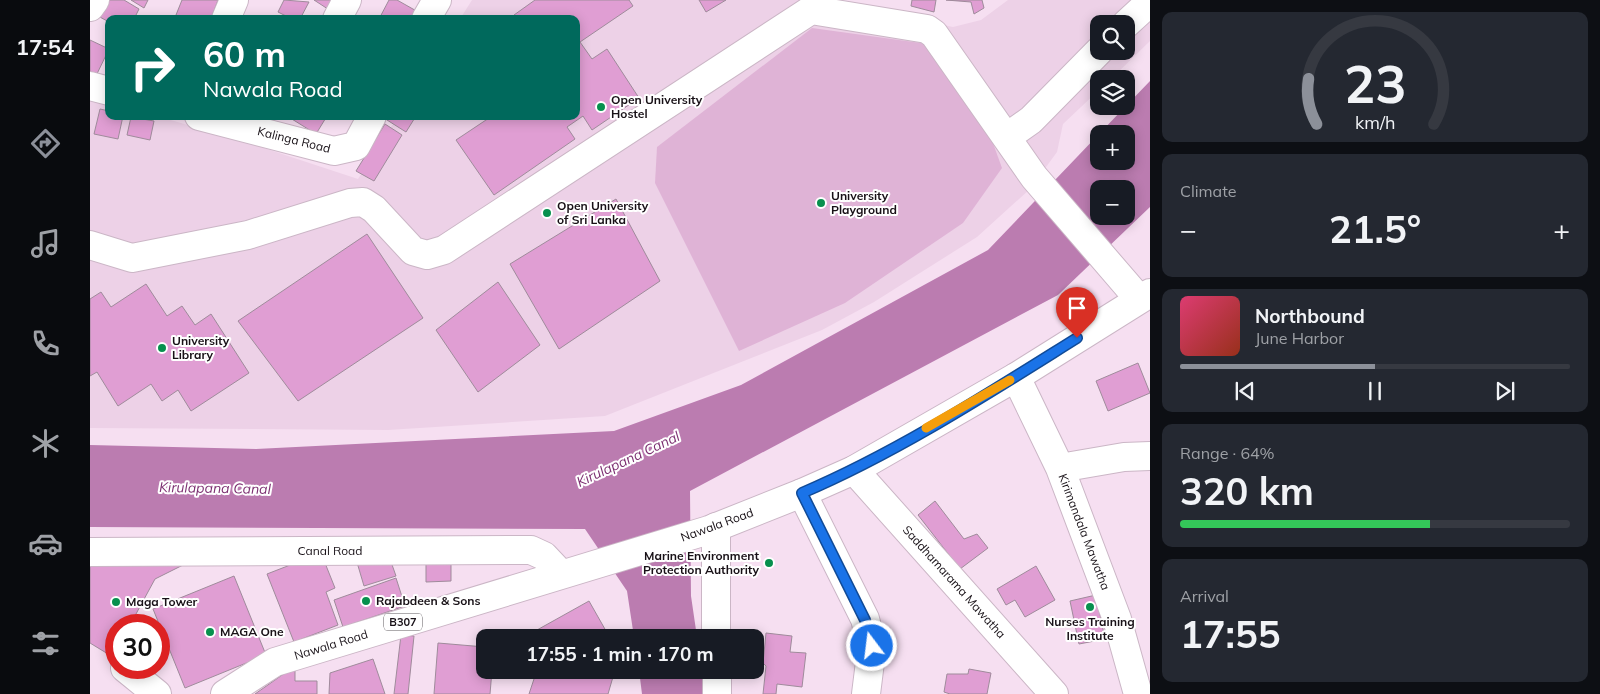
<!DOCTYPE html>
<html lang="en">
<head>
<meta charset="utf-8">
<style>
	:root { --surface:#171b24; --page:#242831; --text:#f1f3f6; --muted:#9ea1a6; --line:#363941; --accent:#8c9099 }
	body { margin:0; font-family:Mulish,sans-serif; background:var(--page); color:var(--text); height:100vh; display:flex; flex-direction:column; font-size:19px; white-space:nowrap }
	* { box-sizing:border-box; margin:0 }
	p { font-size:16px; color:var(--muted) }
	.icon { flex:none; width:28px; height:28px; fill:none; stroke:currentColor; stroke-width:2; stroke-linecap:round; stroke-linejoin:round }
	.map { position:relative; flex:1; overflow:hidden }
	.sheet { display:flex; flex-direction:column; gap:12px; padding:12px; background:#0d0f14; width:450px }
	.sheet>* { flex:none }
	.banner { position:absolute; left:15px; top:15px; width:475px; height:105px; border-radius:10px; box-shadow:0 2px 12px #0003; background:#00695c; color:#fff; overflow:hidden }
	.controls { position:absolute; left:1000px; top:15px; display:grid; gap:10px }
	.controls a { display:grid; place-items:center; width:45px; height:45px; border-radius:10px; background:var(--surface); box-shadow:0 2px 12px #0003; font-size:25px }
	.speed { position:absolute; left:15px; top:614px; display:flex; gap:10px; font-size:25px; font-weight:700; text-align:center }
	.speed>* { display:grid; place-content:center; width:65px; height:65px; border-radius:50%; background:var(--surface); box-shadow:0 2px 12px #0003; line-height:1 }
	.speed .limit { border:8px solid #d22; background:#fff; color:#111 }
	.pin { position:absolute; display:grid; place-items:center; width:42px; height:42px; color:#fff; margin:-51px -21px; border-radius:50% 50% 50% 0; rotate:-45deg; box-shadow:0 0 5px #0007 }
	.pin .icon { rotate:45deg }
	.me { position:absolute; width:55px; margin:-28px; rotate:345deg; stroke-linejoin:round; filter:drop-shadow(0 0 4px #0008) }
	.turn { display:flex; align-items:center; gap:18px; height:105px; padding:0 15px; font-size:22px }
	.turn .icon { width:65px; height:65px; stroke-width:2.5 }
	.turn b { display:block; font-size:35px; line-height:42px }
	.big { font-size:38px; font-weight:700; line-height:1.1 }
	.sheet .tile { flex:1; display:flex; flex-direction:column; justify-content:center; gap:8px; min-width:0; padding:0 18px; border-radius:10px; background:var(--page) }
	.sheet .dial { align-items:center; gap:0 }
	.dial svg { height:130px; overflow:visible; fill:none; stroke:var(--line); stroke-width:7; stroke-linecap:round; text-anchor:middle }
	.dial text { fill:var(--text); stroke:none }
	.song { display:flex; align-items:center; gap:15px }
	.cover { width:60px; height:60px; border-radius:8px; background:linear-gradient(135deg,hsl(340 70% 55%),hsl(10 70% 35%)) }
	.played { height:5px; border-radius:2px; background:linear-gradient(90deg,var(--accent) 50%,var(--line) 50%) }
	.keys { display:flex; justify-content:space-around; direction:ltr }
	.heat { display:flex; justify-content:space-between; align-items:center; font-size:28px; direction:ltr }
	.charge { height:8px; border-radius:4px; background:linear-gradient(90deg,#34c759 64%,var(--line) 0) }
	.trip { position:absolute; left:386px; top:629px; width:288px; height:50px; border-radius:10px; background:var(--surface); box-shadow:0 2px 12px #0003; font-weight:700; line-height:50px; text-align:center }
	main { display:flex; flex:1; min-height:0 }
	.menu { display:flex; flex-direction:column; width:90px; justify-content:space-around; align-items:center; background:#090b0e; color:var(--muted) }
	.menu .icon { width:35px; height:35px }
	.menu .current { color:var(--accent) }
	.menu b { font-size:22px; color:var(--text) }
	.map>svg:first-child { display:block }
</style>
</head>
<body>
<main>
<nav class="menu">
<b>17:54</b>
<svg class="icon current" aria-label="directions" viewBox="0 0 24 24"><path d="M12 3l9 9-9 9-9-9zM9 14v-3h6M13 9l2 2-2 2"/></svg>
<svg class="icon" aria-label="music" viewBox="0 0 24 24"><path d="M9 18V5l10-2v13"/><circle cx="6" cy="18" r="3"/><circle cx="16" cy="16" r="3"/></svg>
<svg class="icon" aria-label="phone" viewBox="0 0 24 24"><path d="M5 4h4l2 5-3 2q2 4 5 5l2-3 5 2v4C11 20 4 13 5 4z"/></svg>
<svg class="icon" aria-label="climate" viewBox="0 0 24 24"><path d="M12 3v18M4 7l16 10M4 17L20 7"/></svg>
<svg class="icon" aria-label="car" viewBox="0 0 24 24"><path d="M5 17H2v-5l4-1 3-4h7l3 4 3 1v5h-3M9 17h6M6 11h13"/><circle cx="7" cy="17" r="2"/><circle cx="17" cy="17" r="2"/></svg>
<svg class="icon" aria-label="filters" viewBox="0 0 24 24"><path d="M4 7h16M4 17h16"/><circle cx="9" cy="7" r="2"/><circle cx="15" cy="17" r="2"/></svg>
</nav>
<div class="map">
<svg width="1060" height="694" viewBox="0 0 1060 694">
	<rect width="100%" height="100%" fill="#f6dff1"/>
	<path fill="#edd1e7" fill-rule="evenodd" d="M382,0H734L863,27L891,20L918,0H1060V41L1021,79H1009V90L973,124L967,152L940,189L887,237L784,302L732,330L515,416L298,430L0,428V97L19,102V116H67L156,142L268,179L308,116H486V19H370ZM1009,24H1036V51H1009Z"/>
	<path fill="#dfb3d6" d="M722,28L838,44L892,113L912,168L873,223L755,303L649,351L565,183L567,147Z"/>
	<path fill="#bb7cb0" fill-rule="evenodd" d="M1060,81V207L968,295L600,491L601,596L607,637H544L537,591L495,529L0,527V445L166,449L524,431L651,385L898,250L1009,134V161H1036V134H1009ZM1009,189H1036V216H1009Z
		M549,670H613L616,694H552Z"/>
	<path fill="#e09ed3" stroke="#9f8b9b" d="M17,0H34L49,9L44,19H19V22L8,16Z
		M41,0H58L54,8Z
		M92,0H128L121,19H97L86,15Z
		M194,0L219,2L210,19H202L188,12Z
		M224,0H252L244,13Z
		M299,0H307L330,13L327,19H289Z
		M445,0H539L543,6L490,42L502,59L517,49L549,98L502,130L493,116L477,127L485,139L404,195L366,140L402,116H486V67L489,65L486,62V19H426L424,15Z
		M609,0H636L616,12Z
		M822,0H846L844,12L821,6Z
		M856,0H892L894,8L884,14L881,2Z
		M0,40L19,49L4,80L0,79Z
		M10,109L19,111V116H33L28,139L4,134Z
		M197,116H237L226,134Z
		M300,116H326L316,132L297,120Z
		M41,117L64,121L60,140L37,135Z
		M295,124L312,135L284,181L266,171Z
		M526,199L570,281L469,349L420,264Z
		M277,234L333,318L208,401L148,321Z
		M408,282L450,345L388,392L346,330Z
		M56,284L77,316L92,306L105,325L121,314L159,373L101,411L88,390L72,401L61,384L28,406L7,372L0,376V299L11,292L21,307Z
		M1048,363L1060,393L1018,411L1006,381Z
		M845,501L874,539L887,534L898,548L870,569L828,515Z
		M0,543L99,562L65,579L40,625H26V651L23,657L0,643Z
		M231,553L245,588L236,592L248,625L204,642L177,574Z
		M336,557H361V581L336,582Z
		M266,559H300L306,576L274,586Z
		M946,566L965,600L935,617L925,600L916,605L907,589Z
		M144,576L176,655L95,688L63,609Z
		M306,578L315,606L253,627L244,600Z
		M1006,595L1015,639L989,644L980,601Z
		M499,601L520,638H445L447,630Z
		M676,633L702,636L700,652L716,653L712,687L687,684L686,694H673L676,666L673,663Z
		M311,635L324,636L318,694H304Z
		M348,643L395,647V670H402L400,694H344Z
		M283,659L295,694H239L240,673Z
		M205,666V681H227V694H165Z
		M879,669L901,673L897,694H860L854,692L857,674H878Z
		M447,670H525L518,694H439Z"/>
	<g fill="none" stroke-linecap="round" stroke-linejoin="round">
		<defs>
			<path id="minor" d="M0,7L5,0
				M136,19L144,0
				M247,19L257,0
				M336,19L347,0
				M1036,24L1060,2
				M0,86L19,91
				M109,116L244,151L266,146L282,116
				M917,137L941,120L1009,51
				M0,245L42,258L158,235L260,203L273,202L284,209L323,251L337,255L354,250L721,10L837,29L844,34L944,177L1049,299
				M926,377L970,468L1027,619L1048,694
				M970,468L1034,457L1060,456
				M764,470L964,694
				M712,493L775,619L782,646L776,694
				M626,527V638
				M0,552L441,550L454,556L471,574
				M35,668L67,694
				M627,670V694"/>
			<path id="major" d="M135,694L185,662L619,530L712,493L764,470L926,377L1060,293"/>
		</defs>
		<use href="#minor" stroke="#cbb6c6" stroke-width="30"/>
		<use href="#major" stroke="#cbb6c6" stroke-width="30"/>
		<use href="#minor" stroke="#fff" stroke-width="28"/>
		<use href="#major" stroke="#fff" stroke-width="28"/>
	</g>
	<g fill="none" stroke-linecap="round" stroke-linejoin="round">
		<defs>
			<path id="route" d="M782,646L775,620L712,493C808,452 899,393 987,338"/>
		</defs>
		<use href="#route" stroke="#114b97" stroke-width="12"/>
		<use href="#route" stroke="#1a73e8" stroke-width="9"/>
		<path stroke="#f59e0b" stroke-width="9" d="M836,428L920,380"/>
	</g>
	<g fill="#07904e" stroke="#fff" stroke-width="2">
		<circle cx="511" cy="107" r="5"/>
		<circle cx="731" cy="203" r="5"/>
		<circle cx="457" cy="213" r="5"/>
		<circle cx="72" cy="348" r="5"/>
		<circle cx="679" cy="563" r="5"/>
		<circle cx="276" cy="601" r="5"/>
		<circle cx="26" cy="602" r="5"/>
		<circle cx="1000" cy="607" r="5"/>
		<circle cx="120" cy="632" r="5"/>
	</g>
	<g text-anchor="middle" stroke-width="4" stroke-linejoin="round" paint-order="stroke">
		<rect fill="#fff" stroke="#5d585d" stroke-width="1" x="294" y="613.5" width="38" height="17" rx="4"/>
		<g font-size="11" font-weight="bold" fill="#181117">
			<text x="313" y="626">B307</text>
		</g>
		<g font-size="12" font-weight="bold" fill="#181117" stroke="#fff" text-anchor="start">
			<text x="521" y="104">Open University<tspan x="521" dy="14">Hostel</tspan></text>
			<text x="741" y="200">University<tspan x="741" dy="14">Playground</tspan></text>
			<text x="467" y="210">Open University<tspan x="467" dy="14">of Sri Lanka</tspan></text>
			<text x="82" y="345">University<tspan x="82" dy="14">Library</tspan></text>
			<text x="669" y="560" text-anchor="end">Marine Environment<tspan x="669" dy="14">Protection Authority</tspan></text>
			<text x="286" y="605">Rajabdeen &amp; Sons</text>
			<text x="36" y="606">Maga Tower</text>
			<text x="1000" y="626" text-anchor="middle">Nurses Training<tspan x="1000" dy="14">Institute</tspan></text>
			<text x="130" y="636">MAGA One</text>
		</g>
		<g font-size="12" fill="#181117" stroke="#fff">
			<text transform="translate(204 140) rotate(14)" y="4">Kalinga Road</text>
			<text transform="translate(627 525) rotate(-20)" y="4">Nawala Road</text>
			<text transform="translate(994 532) rotate(69)" y="4">Kirimandala Mawatha</text>
			<text x="240" y="555">Canal Road</text>
			<text transform="translate(864 582) rotate(48)" y="4">Saddhamarama Mawatha</text>
			<text transform="translate(241 645) rotate(-17)" y="4">Nawala Road</text>
		</g>
		<g font-size="14" font-style="italic" fill="#7c2f71" stroke="#fff">
			<text transform="translate(538 459) rotate(-25)" y="5">Kirulapana Canal</text>
			<text transform="translate(125 488) rotate(1)" y="5">Kirulapana Canal</text>
		</g>
	</g>
</svg>
<div class="controls">
<a><svg class="icon" aria-label="search" viewBox="0 0 24 24"><circle cx="10" cy="10" r="6"/><path d="M15 15l6 6"/></svg></a>
<a><svg class="icon" aria-label="layers" viewBox="0 0 24 24"><path d="M12 4l9 5-9 5-9-5zM3 14l9 5 9-5"/></svg></a>
<a>+</a>
<a>−</a>
</div>
<div class="speed"><div class="limit">30</div></div>
<div class="pin" style="left:987px;top:338px;background:#d93025"><svg class="icon" aria-label="arrive" viewBox="0 0 24 24"><path d="M6 21V4h12l-3 4 3 4H6"/></svg></div>
<svg class="me" style="left:782px;top:646px" viewBox="-20 -20 40 40"><circle r="17" fill="#1a73e8" stroke="#fff" stroke-width="3"/><path d="M0-11L8 9 0 5-8 9z" fill="#fff"/></svg>
<div class="trip">17:55 · 1 min · 170 m</div>
<div class="banner">
<div class="turn"><svg class="icon" aria-label="right" viewBox="0 0 24 24"><path d="M7 20v-9h11M14 6l5 5-5 5"/></svg><div><b>60 m</b>Nawala Road</div></div>
</div>
</div>
<section class="sheet">
<div class="tile dial"><svg viewBox="0 0 100 80">
<path d="M14 69A42 42 0 1 1 86 69"/>
<path d="M14 69A42 42 0 0 1 9 41" stroke="#8c9099"/>
<text x="50" y="56" font-size="32" font-weight="700">23</text>
<text x="50" y="72" font-size="11">km/h</text>
</svg></div>
<div class="tile"><p>Climate</p>
<div class="heat"><a>−</a><b class="big">21.5°</b><a>+</a></div>
</div>
<div class="tile">
<div class="song"><i class="cover"></i><div><b>Northbound</b><p>June Harbor</p></div></div>
<div class="played"></div>
<div class="keys"><svg class="icon" aria-label="previous" viewBox="0 0 24 24"><path d="M18 5L8 12l10 7zM5 5v14"/></svg><svg class="icon" aria-label="pause" viewBox="0 0 24 24"><path d="M8 5v14M16 5v14"/></svg><svg class="icon" aria-label="next" viewBox="0 0 24 24"><path d="M6 5l10 7-10 7zM19 5v14"/></svg></div>
</div>
<div class="tile"><p>Range · 64%</p><b class="big">320 km</b><div class="charge"></div></div>
<div class="tile"><p>Arrival</p><b class="big">17:55</b></div>
</section>
</main>
</body>
</html>
